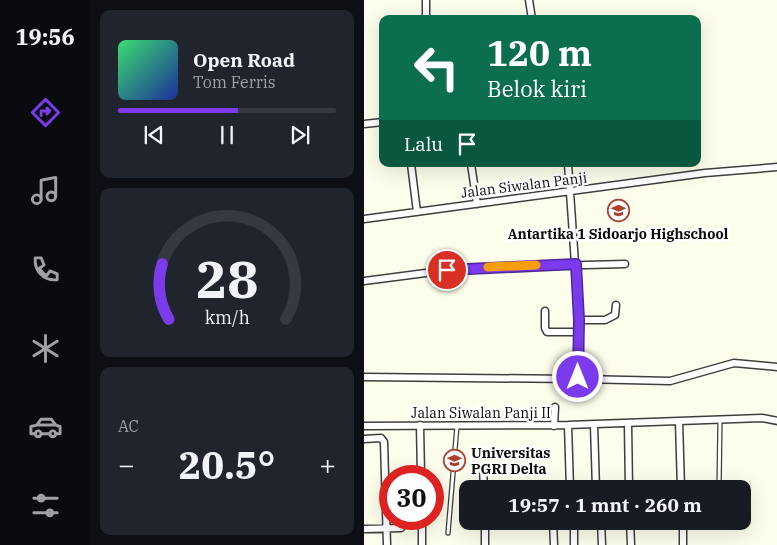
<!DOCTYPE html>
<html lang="id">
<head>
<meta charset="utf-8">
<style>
	:root { --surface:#171b24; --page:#20242c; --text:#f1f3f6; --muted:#9ea1a6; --line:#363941; --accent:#7c3aed }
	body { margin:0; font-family:"IBM Plex Serif",serif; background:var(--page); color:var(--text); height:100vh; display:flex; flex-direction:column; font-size:19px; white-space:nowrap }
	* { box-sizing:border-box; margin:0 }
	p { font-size:16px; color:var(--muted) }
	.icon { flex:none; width:28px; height:28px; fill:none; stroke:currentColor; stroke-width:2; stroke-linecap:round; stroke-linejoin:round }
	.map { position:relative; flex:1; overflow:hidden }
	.sheet { display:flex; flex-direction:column; gap:10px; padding:10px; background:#0d0f14; width:274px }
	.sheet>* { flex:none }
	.hud { position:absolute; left:15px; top:15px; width:322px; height:152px; border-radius:10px; box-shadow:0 5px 20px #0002; background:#0b6e4f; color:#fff; overflow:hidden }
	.speed { position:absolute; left:15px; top:465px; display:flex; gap:10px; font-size:25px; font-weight:700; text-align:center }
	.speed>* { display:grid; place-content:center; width:65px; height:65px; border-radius:50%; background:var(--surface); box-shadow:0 5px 20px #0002; line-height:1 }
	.speed .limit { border:8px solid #d22; background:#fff; color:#111 }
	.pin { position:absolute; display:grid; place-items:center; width:42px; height:42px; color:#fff; margin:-21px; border:2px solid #fff; border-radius:50%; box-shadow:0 1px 5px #0007 }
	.me { position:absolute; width:55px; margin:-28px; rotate:0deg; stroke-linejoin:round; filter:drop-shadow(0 0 4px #0008) }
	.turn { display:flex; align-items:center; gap:18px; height:105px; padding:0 25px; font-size:22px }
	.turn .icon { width:65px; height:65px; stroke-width:2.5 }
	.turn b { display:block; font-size:35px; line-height:42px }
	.then { display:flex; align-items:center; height:48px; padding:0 25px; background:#0003; gap:10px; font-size:19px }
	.big { font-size:38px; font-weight:700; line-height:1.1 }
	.sheet .widget { flex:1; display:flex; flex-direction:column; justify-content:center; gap:8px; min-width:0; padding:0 18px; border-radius:10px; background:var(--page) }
	.sheet .dial { align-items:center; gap:0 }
	.dial svg { height:130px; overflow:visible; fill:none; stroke:var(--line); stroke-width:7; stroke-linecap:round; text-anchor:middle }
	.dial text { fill:var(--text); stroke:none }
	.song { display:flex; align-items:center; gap:15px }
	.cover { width:60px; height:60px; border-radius:8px; background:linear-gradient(135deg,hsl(140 70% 55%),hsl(230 70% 35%)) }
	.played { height:5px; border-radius:2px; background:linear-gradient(90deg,var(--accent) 55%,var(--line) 55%) }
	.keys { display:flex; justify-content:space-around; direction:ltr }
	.heat { display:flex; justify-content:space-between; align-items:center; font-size:28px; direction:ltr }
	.trip { position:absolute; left:95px; top:480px; width:292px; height:50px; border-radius:10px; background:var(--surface); box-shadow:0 5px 20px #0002; font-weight:700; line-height:50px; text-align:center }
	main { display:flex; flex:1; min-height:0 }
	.dock { display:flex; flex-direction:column; width:90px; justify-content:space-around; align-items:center; background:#090b0e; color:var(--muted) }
	.dock .icon { width:35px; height:35px }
	.dock .active { color:var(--accent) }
	.dock b { font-size:22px; color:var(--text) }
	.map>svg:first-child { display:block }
</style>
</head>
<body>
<main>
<nav class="dock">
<b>19:56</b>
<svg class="icon active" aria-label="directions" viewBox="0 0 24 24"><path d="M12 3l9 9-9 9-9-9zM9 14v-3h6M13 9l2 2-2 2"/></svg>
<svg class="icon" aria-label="music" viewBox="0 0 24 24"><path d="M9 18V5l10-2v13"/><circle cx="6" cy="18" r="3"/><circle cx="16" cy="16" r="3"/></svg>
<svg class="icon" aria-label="phone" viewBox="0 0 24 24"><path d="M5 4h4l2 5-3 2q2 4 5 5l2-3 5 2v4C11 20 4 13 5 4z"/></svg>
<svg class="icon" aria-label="climate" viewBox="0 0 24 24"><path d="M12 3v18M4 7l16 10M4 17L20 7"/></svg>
<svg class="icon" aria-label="car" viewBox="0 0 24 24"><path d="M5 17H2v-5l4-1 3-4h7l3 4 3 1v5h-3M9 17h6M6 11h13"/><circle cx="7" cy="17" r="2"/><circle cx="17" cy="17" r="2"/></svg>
<svg class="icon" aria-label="filters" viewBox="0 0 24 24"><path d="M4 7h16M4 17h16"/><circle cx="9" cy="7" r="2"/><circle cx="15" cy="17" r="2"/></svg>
</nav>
<section class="sheet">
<div class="widget">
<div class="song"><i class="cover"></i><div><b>Open Road</b><p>Tom Ferris</p></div></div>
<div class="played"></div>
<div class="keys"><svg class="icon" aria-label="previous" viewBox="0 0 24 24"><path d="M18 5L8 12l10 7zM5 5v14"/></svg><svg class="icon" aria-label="pause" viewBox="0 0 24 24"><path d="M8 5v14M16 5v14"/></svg><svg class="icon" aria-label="next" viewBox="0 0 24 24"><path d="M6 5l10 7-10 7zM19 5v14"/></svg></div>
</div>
<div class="widget dial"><svg viewBox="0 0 100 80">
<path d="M14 69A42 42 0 1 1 86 69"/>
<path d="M14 69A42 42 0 0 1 10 35" stroke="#7c3aed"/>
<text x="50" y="56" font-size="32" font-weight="700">28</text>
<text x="50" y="72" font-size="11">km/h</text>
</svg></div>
<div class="widget"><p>AC</p>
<div class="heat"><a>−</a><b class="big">20.5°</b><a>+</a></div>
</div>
</section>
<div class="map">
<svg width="414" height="545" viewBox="0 0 414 545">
	<rect width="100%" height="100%" fill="#fdfdeb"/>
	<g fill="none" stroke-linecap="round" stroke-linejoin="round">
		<defs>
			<path id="lane" d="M355,489L356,420
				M84,533L93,426"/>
			<path id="street" d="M62,0V16
				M165,0L168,19
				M0,124L19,122
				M47,164L53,212
				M107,164L113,204
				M204,164L215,320V377
				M0,219L341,173L414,167
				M0,281L100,268L261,264
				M181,311V328L183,332H214
				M215,320H241L251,315L252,305
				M0,377L211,379
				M217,379L306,381L370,363L414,367
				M315,421L317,489
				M264,424L265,489
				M56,425L57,476
				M204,425L206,489
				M230,425L232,489
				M0,426L204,425L398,418L414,421
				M190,426L191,407
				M0,439L17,438L20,442L23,545
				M119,469L120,489
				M58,519V545
				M121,521V545
				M189,521L190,545
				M210,521V545
				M237,521L238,545
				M266,521L267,545
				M319,521V545
				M0,529L37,528"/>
		</defs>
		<use href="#lane" stroke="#3e3e3e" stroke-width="5.5"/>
		<use href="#street" stroke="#3e3e3e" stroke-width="9"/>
		<use href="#lane" stroke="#fff" stroke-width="3"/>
		<use href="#street" stroke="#fff" stroke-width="6"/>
	</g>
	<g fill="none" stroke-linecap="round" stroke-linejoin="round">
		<defs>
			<path id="route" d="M83,270L212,264L215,320L214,377"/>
		</defs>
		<use href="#route" stroke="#51269a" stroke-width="12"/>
		<use href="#route" stroke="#7c3aed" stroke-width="9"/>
		<path stroke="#f59e0b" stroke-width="9" d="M124,267L172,265"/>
	</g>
	<defs>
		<symbol id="school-ring" viewBox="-11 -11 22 22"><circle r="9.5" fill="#fff" stroke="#af3e2f" stroke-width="1.5"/><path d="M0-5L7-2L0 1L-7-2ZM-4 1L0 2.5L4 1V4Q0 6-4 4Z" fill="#af3e2f"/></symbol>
		<symbol id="university-ring" viewBox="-11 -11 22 22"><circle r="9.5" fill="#fff" stroke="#af3e2f" stroke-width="1.5"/><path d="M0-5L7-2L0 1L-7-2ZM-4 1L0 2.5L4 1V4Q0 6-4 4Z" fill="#af3e2f"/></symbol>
	</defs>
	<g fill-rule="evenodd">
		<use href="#school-ring" x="242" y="198" width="25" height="25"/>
		<use href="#university-ring" x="78" y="448" width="25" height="25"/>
	</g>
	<g text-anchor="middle" stroke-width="5" stroke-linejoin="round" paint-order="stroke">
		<g font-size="14" fill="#0b0b0b" stroke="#fff">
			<text transform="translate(160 185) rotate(-7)" y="5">Jalan Siwalan Panji</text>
			<text x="117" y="418">Jalan Siwalan Panji II</text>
		</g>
		<g font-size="14" font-weight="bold" fill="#0b0b0b" stroke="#fff">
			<text x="254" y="239">Antartika 1 Sidoarjo Highschool</text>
			<text x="107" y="458" text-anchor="start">Universitas<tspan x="107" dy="16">PGRI Delta</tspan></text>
		</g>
	</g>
</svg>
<div class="speed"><div class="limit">30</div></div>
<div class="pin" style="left:83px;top:270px;background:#d93025"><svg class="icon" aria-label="arrive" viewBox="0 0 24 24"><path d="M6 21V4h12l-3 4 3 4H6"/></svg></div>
<svg class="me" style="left:214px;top:377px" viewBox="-20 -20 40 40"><circle r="17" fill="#7c3aed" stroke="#fff" stroke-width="3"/><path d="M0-11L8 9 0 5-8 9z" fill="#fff"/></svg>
<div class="trip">19:57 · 1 mnt · 260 m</div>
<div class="hud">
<div class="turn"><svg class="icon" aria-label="left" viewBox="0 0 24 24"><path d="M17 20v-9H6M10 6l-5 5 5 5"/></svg><div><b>120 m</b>Belok kiri</div></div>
<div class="then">Lalu<svg class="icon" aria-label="arrive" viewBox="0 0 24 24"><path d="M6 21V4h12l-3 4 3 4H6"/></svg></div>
</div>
</div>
</main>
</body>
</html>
